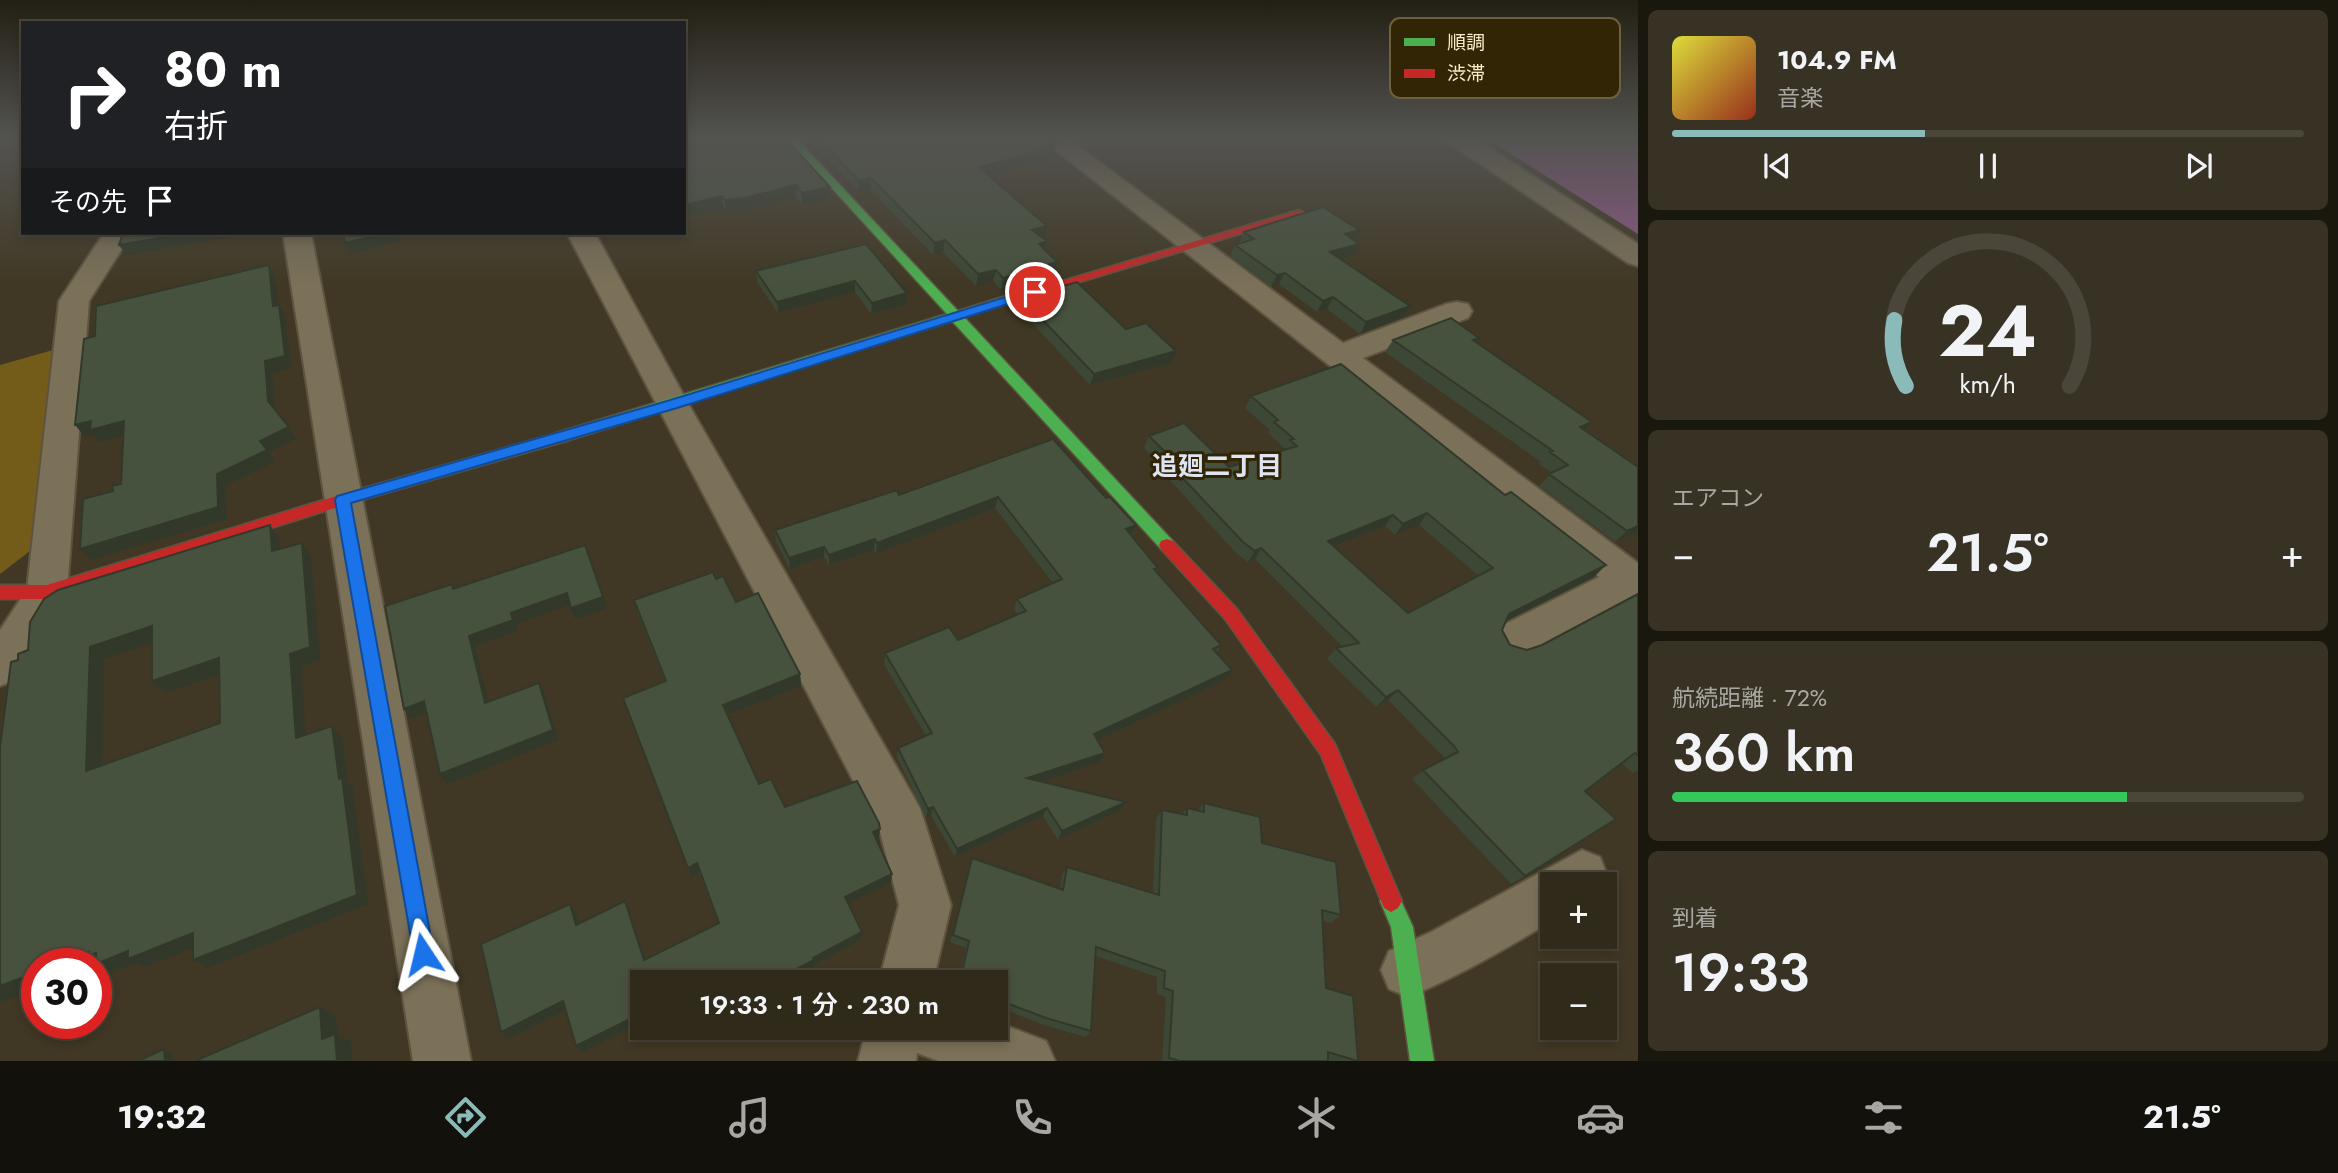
<!DOCTYPE html>
<html lang="ja">
<head>
<meta charset="utf-8">
<style>
	:root { --surface:#302a1b; --page:#383224; --text:#f1f3f6; --muted:#a8a7a3; --line:#4b463a; --accent:#8bbbb9 }
	body { margin:0; font-family:Jost,"Noto Sans JP",sans-serif; background:var(--page); color:var(--text); height:100vh; display:flex; flex-direction:column; font-size:26px; white-space:nowrap }
	* { box-sizing:border-box; margin:0 }
	p { font-size:23px; color:var(--muted) }
	.icon { flex:none; width:38px; height:38px; fill:none; stroke:currentColor; stroke-width:2; stroke-linecap:round; stroke-linejoin:round }
	.map { position:relative; flex:1; overflow:hidden }
	.sheet { display:flex; flex-direction:column; gap:10px; padding:10px; background:#1a170f; width:700px }
	.sheet>* { flex:none }
	.banner { position:absolute; left:21px; top:21px; width:665px; height:214px; border-radius:0px; box-shadow:0 4px 10px #0003,0 0 0 2px var(--line); background:#202124; color:#fff; overflow:hidden }
	.tools { position:absolute; left:1540px; top:872px; display:grid; gap:14px }
	.tools a { display:grid; place-items:center; width:77px; height:77px; border-radius:0px; background:var(--surface); box-shadow:0 4px 10px #0003,0 0 0 2px var(--line); font-size:35px }
	.speed { position:absolute; left:21px; top:948px; display:flex; gap:14px; font-size:35px; font-weight:700; text-align:center }
	.speed>* { display:grid; place-content:center; width:91px; height:91px; border-radius:50%; background:var(--surface); box-shadow:0 4px 10px #0003,0 0 0 2px var(--line); line-height:1 }
	.speed .limit { border:10px solid #d22; background:#fff; color:#111 }
	.pin { position:absolute; display:grid; place-items:center; width:60px; height:60px; color:#fff; margin:-30px; border:4px solid #fff; border-radius:50%; box-shadow:0 2px 7px #0007 }
	.me { position:absolute; width:77px; margin:-38px; rotate:350deg; stroke-linejoin:round; filter:drop-shadow(0 0 5px #0008) }
	.turn { display:flex; align-items:center; gap:24px; height:147px; padding:0 28px; font-size:32px }
	.turn .icon { width:91px; height:91px; stroke-width:2.5 }
	.turn b { display:block; font-size:49px; line-height:60px }
	.then { display:flex; align-items:center; height:66px; padding:0 28px; background:#0003; gap:14px; font-size:26px }
	.big { font-size:52px; font-weight:600; line-height:1.1 }
	.sheet .tile { flex:1; display:flex; flex-direction:column; justify-content:center; gap:10px; min-width:0; padding:0 24px; border-radius:10px; background:var(--page) }
	.sheet .dial { align-items:center; gap:0 }
	.dial svg { height:182px; overflow:visible; fill:none; stroke:var(--line); stroke-width:7; stroke-linecap:round; text-anchor:middle }
	.dial text { fill:var(--text); stroke:none }
	.song { display:flex; align-items:center; gap:21px }
	.cover { width:84px; height:84px; border-radius:10px; background:linear-gradient(135deg,hsl(60 70% 55%),hsl(10 70% 35%)) }
	.played { height:7px; border-radius:4px; background:linear-gradient(90deg,var(--accent) 40%,var(--line) 40%) }
	.keys { display:flex; justify-content:space-around; direction:ltr }
	.heat { display:flex; justify-content:space-between; align-items:center; font-size:38px; direction:ltr }
	.charge { height:10px; border-radius:5px; background:linear-gradient(90deg,#34c759 72%,var(--line) 0) }
	.trip { position:absolute; left:630px; top:970px; width:378px; height:70px; border-radius:0px; background:var(--surface); box-shadow:0 4px 10px #0003,0 0 0 2px var(--line); font-weight:600; line-height:70px; text-align:center }
	.tab-bar { display:flex; height:112px; justify-content:space-around; align-items:center; background:#13110b; color:var(--muted) }
	.tab-bar .icon { width:49px; height:49px }
	.tab-bar .selected { color:var(--accent) }
	.tab-bar b { font-size:32px; color:var(--text) }
	main { display:flex; flex:1; min-height:0 }
	.map>svg:first-child { display:block }
</style>
</head>
<body>
<main>
<div class="map">
<svg width="1638" height="1061" viewBox="0 0 1638 1061">
	<rect width="100%" height="100%" fill="#403824"/>
	<path fill="#735c19" d="M53,350L30,551L0,574V365Z"/>
	<path fill="#90598b" d="M1492,138H1638V234L1492,142Z"/>
	<g fill="none" stroke-linecap="round" stroke-linejoin="round">
		<defs>
			<path id="street" d="M1040,138H1067L1343,343L1446,304L1457,302L1468,304L1472,311L1468,318L1363,358L1638,563V601L1631,599L1529,653L1514,658L1499,653L1493,640L1499,627L1599,577Z
				M1446,138H1474L1638,244V266L1628,263L1449,143Z
				M104,233H132L89,301L67,592L15,680L0,686V630L27,589L59,301Z
				M283,233H311L471,1061H413Z
				M567,233H595L689,405L920,808L951,905L933,982H879L899,905L880,832Z
				M1582,850L1600,857L1607,875L1604,884H1552V921C1505,949 1459,976 1408,997L1389,989L1381,970L1389,951L1431,932Z
				M996,1022L1046,1041L1055,1061H939L917,1053L916,1061H858L867,1027H996Z"/>
			<path id="fast" d="M786,138H796L958,311L1028,289H1036V295L964,317L1173,541L1175,545L1173,549H1161L952,321L566,441H556L554,437L556,433L947,314Z
				M1391,890L1398,894L1413,927L1434,1061H1410L1391,927L1380,901L1384,894Z"/>
			<path id="jam" d="M1299,210L1305,213L1303,215L1036,295L1032,296L1026,292Z
				M561,432L568,437L566,441L344,505L47,599H0V585H47L343,494Z
				M1167,539L1173,541L1237,609L1335,744L1402,901L1398,908L1391,912L1384,908L1321,755L1225,619L1161,549L1159,545L1161,541Z"/>
		</defs>
		<use href="#street" stroke="#5c5440" stroke-width="4"/>
		<use href="#fast" stroke="#5c5440" stroke-width="3"/>
		<use href="#jam" stroke="#5c5440" stroke-width="3"/>
		<use href="#street" fill="#7b7158" fill-rule="evenodd"/>
		<use href="#fast" fill="#4caf50" fill-rule="evenodd"/>
		<use href="#jam" fill="#c62828" fill-rule="evenodd"/>
	</g>
	<path fill="#3d4735" fill-rule="evenodd" d="M684,138L830,187L829,199L802,205L796,197L745,209L726,211Z
		M808,138H1051L1053,153H1051L1050,159L988,175L1044,238H1042L1045,250L1057,262L1055,274L1001,290L993,281L976,286L943,252L933,255L871,190L859,192Z
		M1244,232L1353,240V255L1340,259L1403,317L1360,334L1327,309L1317,312L1279,284L1271,287L1230,256L1235,245L1240,243H1239Z
		M866,244L906,305L871,314L855,292L778,313L757,282L756,271Z
		M1022,298L1126,329L1172,363L1090,385L1019,309Z
		M1393,340L1476,342L1585,430L1638,467V531L1615,542L1539,486L1552,473L1539,464L1541,462L1385,352Z
		M1251,396L1594,577L1506,621L1502,630L1510,645L1527,650L1542,645L1638,594V770L1633,773L1621,763L1585,791L1525,876L1511,884L1412,779L1423,770L1445,759L1442,755L1388,700L1376,707L1327,659L1336,648L1343,647L1255,559L1248,562L1236,553L1156,465L1157,461L1144,448L1149,436L1229,467L1285,449L1268,433L1270,430L1245,408ZM1419,525L1478,575L1408,613L1334,546L1385,526L1395,535Z
		M899,495L1106,498L1136,525L1132,536L1158,568L1157,572L1221,645L1217,653L1225,680L1098,740L1100,762L1041,782L1121,810L1058,840L1043,816L955,857L931,815L926,818L897,757L898,748L926,736L884,664L885,653L958,640L1018,615L1014,609L1017,599L1053,583L995,508L876,554L874,550L829,565L824,557L790,569L776,541L775,530Z
		M716,579L800,674L801,686L728,715L759,784L785,807L879,839L876,840L892,874L891,883L848,904L861,940L814,965V968L787,982H642V1022L582,1053L566,1010L509,1039L501,1032L570,904L576,913L579,923L625,901L629,910L646,959L719,924L699,873L691,877L627,709L665,682L637,612L634,600Z
		M1204,803L1262,843L1341,915L1331,923L1323,921L1326,988L1358,1061H1162L1166,997L1157,994V977L1096,956L1091,1031L1085,1037L1041,1024L996,1006V982H958L966,948L950,942L972,858L1060,889L1062,875L1067,867L1153,893L1156,819L1162,810L1182,814L1187,808L1198,810Z"/>
	<path fill="#32392b" d="M1056,142L1053,153H1051L1050,159L977,178L979,167Z
		M871,178V190L859,192V181Z
		M796,185V197L745,209L726,211L725,200Z
		M830,187L829,199L802,205V193Z
		M722,196L723,208L684,217V205Z
		M1047,226L1044,238L1029,242L1032,230Z
		M1359,230L1353,241L1345,234Z
		M186,233H252L126,255L119,245Z
		M389,233H397L400,241L350,254L345,243Z
		M945,240L943,252L933,255L935,243Z
		M1047,241L1044,253L1039,244Z
		M1359,244L1353,255L1325,263L1330,252Z
		M1057,262L1055,274L1001,290L1003,278Z
		M269,265L275,276L280,318L273,306Z
		M996,270L993,281L976,286L978,274Z
		M1285,273L1279,284L1271,287L1277,275Z
		M855,281V292L778,313L777,302Z
		M907,293L906,305L871,314L872,303Z
		M1333,297L1327,309L1317,312L1323,301Z
		M279,305L285,316L292,368L272,373L276,413L268,401L265,361Z
		M1410,306L1403,317L1360,334L1366,322Z
		M1176,351L1172,363L1090,385L1094,374Z
		M91,421H124L133,433L100,442L94,435L85,437L75,425Z
		M1592,422L1581,434L1580,427Z
		M289,427L296,439L269,452L275,462L225,486L227,519L91,560L80,549L217,474L260,441Z
		M998,497L995,508L876,554L877,543Z
		M1427,513L1419,525L1395,535L1403,524Z
		M1393,515L1385,526L1320,552L1328,541Z
		M270,525L279,538L282,564L272,551Z
		M1136,525L1131,536L1126,529Z
		M1638,526V531L1615,542L1627,531Z
		M875,539L874,550L829,565V555Z
		M302,543L311,556L320,659L301,666L307,750L296,738L290,654Z
		M824,547V557L790,569L789,558Z
		M1261,548L1255,559L1248,562L1255,551Z
		M1606,565L1594,577L1498,625L1509,614Z
		M567,593L571,604L516,624L518,631L475,646L491,713L485,703L469,636L511,613Z
		M603,597L607,609L575,619L571,608Z
		M152,626L164,639L104,659L102,782L86,771L90,647Z
		M219,658L231,670L166,693L152,681Z
		M1232,670L1225,680L1090,744L1094,734Z
		M800,674L801,686L725,716L723,705Z
		M539,683L544,693L558,740L447,784L440,774Z
		M1398,690L1388,700L1376,707L1386,697Z
		M424,701L431,711L411,719L404,709Z
		M332,726L342,737L348,784L353,788L368,904L208,968L193,960L339,779Z
		M1105,753L1100,762L1024,788L1027,778Z
		M1126,802L1121,810L1058,840L1062,831Z
		M933,807L931,815L926,818L928,809Z
		M1047,808L1043,816L955,857L957,849Z
		M880,829L879,839L871,842L873,832Z
		M697,863L699,873L691,877L688,868Z
		M892,874L891,883L844,906L845,897Z
		M625,901L629,910L649,968L644,960Z
		M570,904L576,913L582,933L576,925Z
		M862,932L861,940L814,965V968L787,982H771Z
		M193,933L208,942L145,967L137,963L113,972L96,964H57L89,952L96,953L128,951Z
		M37,972V987L0,1002V986Z
		M563,1001L570,1008L509,1039L501,1032Z
		M320,1007L336,1016L338,1036L351,1042L353,1061H337L322,1039Z
		M642,1013V1022L582,1053L576,1046Z
		M164,1049L172,1052V1061H165Z"/>
	<path fill="#47523e" stroke="#32392b" stroke-width="2" fill-rule="evenodd" d="M684,138H785L830,187L802,193L796,185L745,198L725,200L722,196L684,205Z
		M818,138H1051L1056,142L1047,144L1052,148L979,167L1047,226L1032,230L1047,241L1039,244L1057,262L1003,278L996,270L978,274L945,240L935,243L871,178L859,181Z
		M1323,207L1359,230L1345,234L1359,244L1330,252L1410,306L1366,322L1333,297L1323,301L1285,273L1277,275L1235,245L1254,239L1244,232Z
		M123,233H186L119,245Z
		M343,233H389L345,243Z
		M866,244L907,293L872,303L855,281L777,302L756,271Z
		M269,265L273,306L279,305L285,356L265,361L268,401L289,427L260,441L267,450L217,474L218,507L80,549L83,499L113,491L112,486L121,484L124,421L90,430L91,421L75,425L84,339L95,336L96,306Z
		M1077,282L1126,329L1146,323L1176,351L1094,374L1022,298Z
		M1451,318L1479,338L1473,340L1592,422L1580,427L1638,467V526L1627,531L1549,474L1568,465L1550,452L1553,451L1393,340Z
		M1341,364L1505,495L1511,492L1606,565L1509,614L1502,630L1510,645L1527,650L1542,645L1638,594V755L1635,753L1585,791L1616,819L1525,876L1423,770L1458,752L1454,746L1398,690L1386,697L1336,648L1359,643L1261,548L1255,551L1243,542L1160,454L1165,452L1149,436L1184,423L1229,467L1297,446L1290,440L1294,439L1274,422L1278,420L1251,396ZM1427,513L1493,568L1408,613L1328,541L1393,515L1403,524Z
		M1053,439L1106,498L1110,497L1136,525L1126,529L1158,568L1154,569L1221,645L1213,649L1232,670L1094,734L1105,753L1027,778L1126,802L1062,831L1047,808L957,849L933,807L928,809L898,748L932,733L885,653L949,627L958,640L1026,611L1017,599L1062,579L998,497L877,543L875,539L829,555L824,547L789,558L775,530L897,490L899,495Z
		M270,525L272,551L302,543L310,647L290,654L296,738L332,726L339,779L342,777L357,895L193,960V933L128,959V951L96,964V953L88,956L89,952L57,964H37V972L0,986V747L11,662L18,660V654L28,650L30,622L44,599L58,590ZM152,626V681L219,658L220,723L86,771L90,647Z
		M585,545L603,597L571,608L567,593L511,613L513,620L469,636L485,703L539,683L553,730L440,774L424,701L404,709L385,606L452,584L453,589Z
		M713,572L716,579L723,576L736,602L758,593L800,674L723,705L759,784L771,779L785,807L857,781L879,823L880,829L873,832L892,874L845,897L862,932L813,958L814,960L771,982H750L749,980L745,982H710V979L705,982H642V1013L576,1046L563,1001L501,1032L481,944L570,904L576,925L625,901L644,960L719,923L697,863L688,868L623,698L666,681L634,600Z
		M1204,803L1260,817L1262,843L1336,862L1341,915L1322,910L1326,988L1353,996L1358,1061L1328,1052V1061H1180L1169,1058L1173,991L1164,988L1165,971L1096,947L1091,1031L1046,1018L996,999V982H960L969,941L953,935L972,858L1063,890L1067,867L1159,895L1162,810L1187,815V808L1204,812Z
		M320,1007L322,1039L335,1034L337,1061H195Z
		M164,1049L165,1061H138Z"/>
	<linearGradient id="sky" x2="0" y2="1"><stop stop-color="#231f14"/><stop offset="0.48" stop-color="#535350"/><stop offset="1" stop-color="#535350" stop-opacity="0"/></linearGradient>
	<rect width="1638" height="286" fill="url(#sky)"/>
	<path fill="#1a73e8" stroke="#114b97" stroke-width="2" d="M1035,288L1040,289V294L677,408L351,503L434,954L431,962L423,965L415,962L335,500L337,496L667,401Z"/>
	<g text-anchor="middle" stroke-width="6" stroke-linejoin="round" paint-order="stroke">
		<g font-size="26" font-weight="bold" fill="#dee4f2" stroke="#312505">
			<text x="1217" y="475">追廻二丁目</text>
		</g>
	</g>
	<rect x="1390" y="18" width="230" height="80" rx="10" fill="#312505" stroke="#6d603f" stroke-width="2"/>
	<rect x="1404" y="38" width="31" height="8" fill="#4caf50"/>
	<rect x="1404" y="69" width="31" height="9" fill="#c62828"/>
	<g font-size="19" fill="#f9ebc6">
		<text x="1447" y="49">順調</text>
		<text x="1447" y="80">渋滞</text>
	</g>
</svg>
<div class="tools">
<a>+</a>
<a>−</a>
</div>
<div class="speed"><div class="limit">30</div></div>
<div class="pin" style="left:1035px;top:292px;background:#d93025"><svg class="icon" aria-label="arrive" viewBox="0 0 24 24"><path d="M6 21V4h12l-3 4 3 4H6"/></svg></div>
<svg class="me" style="left:423px;top:954px" viewBox="-20 -20 40 40"><path d="M0-17L14 15 0 8-14 15z" fill="#1a73e8" stroke="#fff" stroke-width="4"/></svg>
<div class="trip">19:33 · 1 分 · 230 m</div>
<div class="banner">
<div class="turn"><svg class="icon" aria-label="right" viewBox="0 0 24 24"><path d="M7 20v-9h11M14 6l5 5-5 5"/></svg><div><b>80 m</b>右折</div></div>
<div class="then">その先<svg class="icon" aria-label="arrive" viewBox="0 0 24 24"><path d="M6 21V4h12l-3 4 3 4H6"/></svg></div>
</div>
</div>
<section class="sheet">
<div class="tile">
<div class="song"><i class="cover"></i><div><b>104.9 FM</b><p>音楽</p></div></div>
<div class="played"></div>
<div class="keys"><svg class="icon" aria-label="previous" viewBox="0 0 24 24"><path d="M18 5L8 12l10 7zM5 5v14"/></svg><svg class="icon" aria-label="pause" viewBox="0 0 24 24"><path d="M8 5v14M16 5v14"/></svg><svg class="icon" aria-label="next" viewBox="0 0 24 24"><path d="M6 5l10 7-10 7zM19 5v14"/></svg></div>
</div>
<div class="tile dial"><svg viewBox="0 0 100 80">
<path d="M14 69A42 42 0 1 1 86 69"/>
<path d="M14 69A42 42 0 0 1 9 40" stroke="#8bbbb9"/>
<text x="50" y="56" font-size="32" font-weight="700">24</text>
<text x="50" y="72" font-size="11">km/h</text>
</svg></div>
<div class="tile"><p>エアコン</p>
<div class="heat"><a>−</a><b class="big">21.5°</b><a>+</a></div>
</div>
<div class="tile"><p>航続距離 · 72%</p><b class="big">360 km</b><div class="charge"></div></div>
<div class="tile"><p>到着</p><b class="big">19:33</b></div>
</section>
</main>
<nav class="tab-bar">
<b>19:32</b>
<svg class="icon selected" aria-label="directions" viewBox="0 0 24 24"><path d="M12 3l9 9-9 9-9-9zM9 14v-3h6M13 9l2 2-2 2"/></svg>
<svg class="icon" aria-label="music" viewBox="0 0 24 24"><path d="M9 18V5l10-2v13"/><circle cx="6" cy="18" r="3"/><circle cx="16" cy="16" r="3"/></svg>
<svg class="icon" aria-label="phone" viewBox="0 0 24 24"><path d="M5 4h4l2 5-3 2q2 4 5 5l2-3 5 2v4C11 20 4 13 5 4z"/></svg>
<svg class="icon" aria-label="climate" viewBox="0 0 24 24"><path d="M12 3v18M4 7l16 10M4 17L20 7"/></svg>
<svg class="icon" aria-label="car" viewBox="0 0 24 24"><path d="M5 17H2v-5l4-1 3-4h7l3 4 3 1v5h-3M9 17h6M6 11h13"/><circle cx="7" cy="17" r="2"/><circle cx="17" cy="17" r="2"/></svg>
<svg class="icon" aria-label="filters" viewBox="0 0 24 24"><path d="M4 7h16M4 17h16"/><circle cx="9" cy="7" r="2"/><circle cx="15" cy="17" r="2"/></svg>
<b>21.5°</b>
</nav>
</body>
</html>
